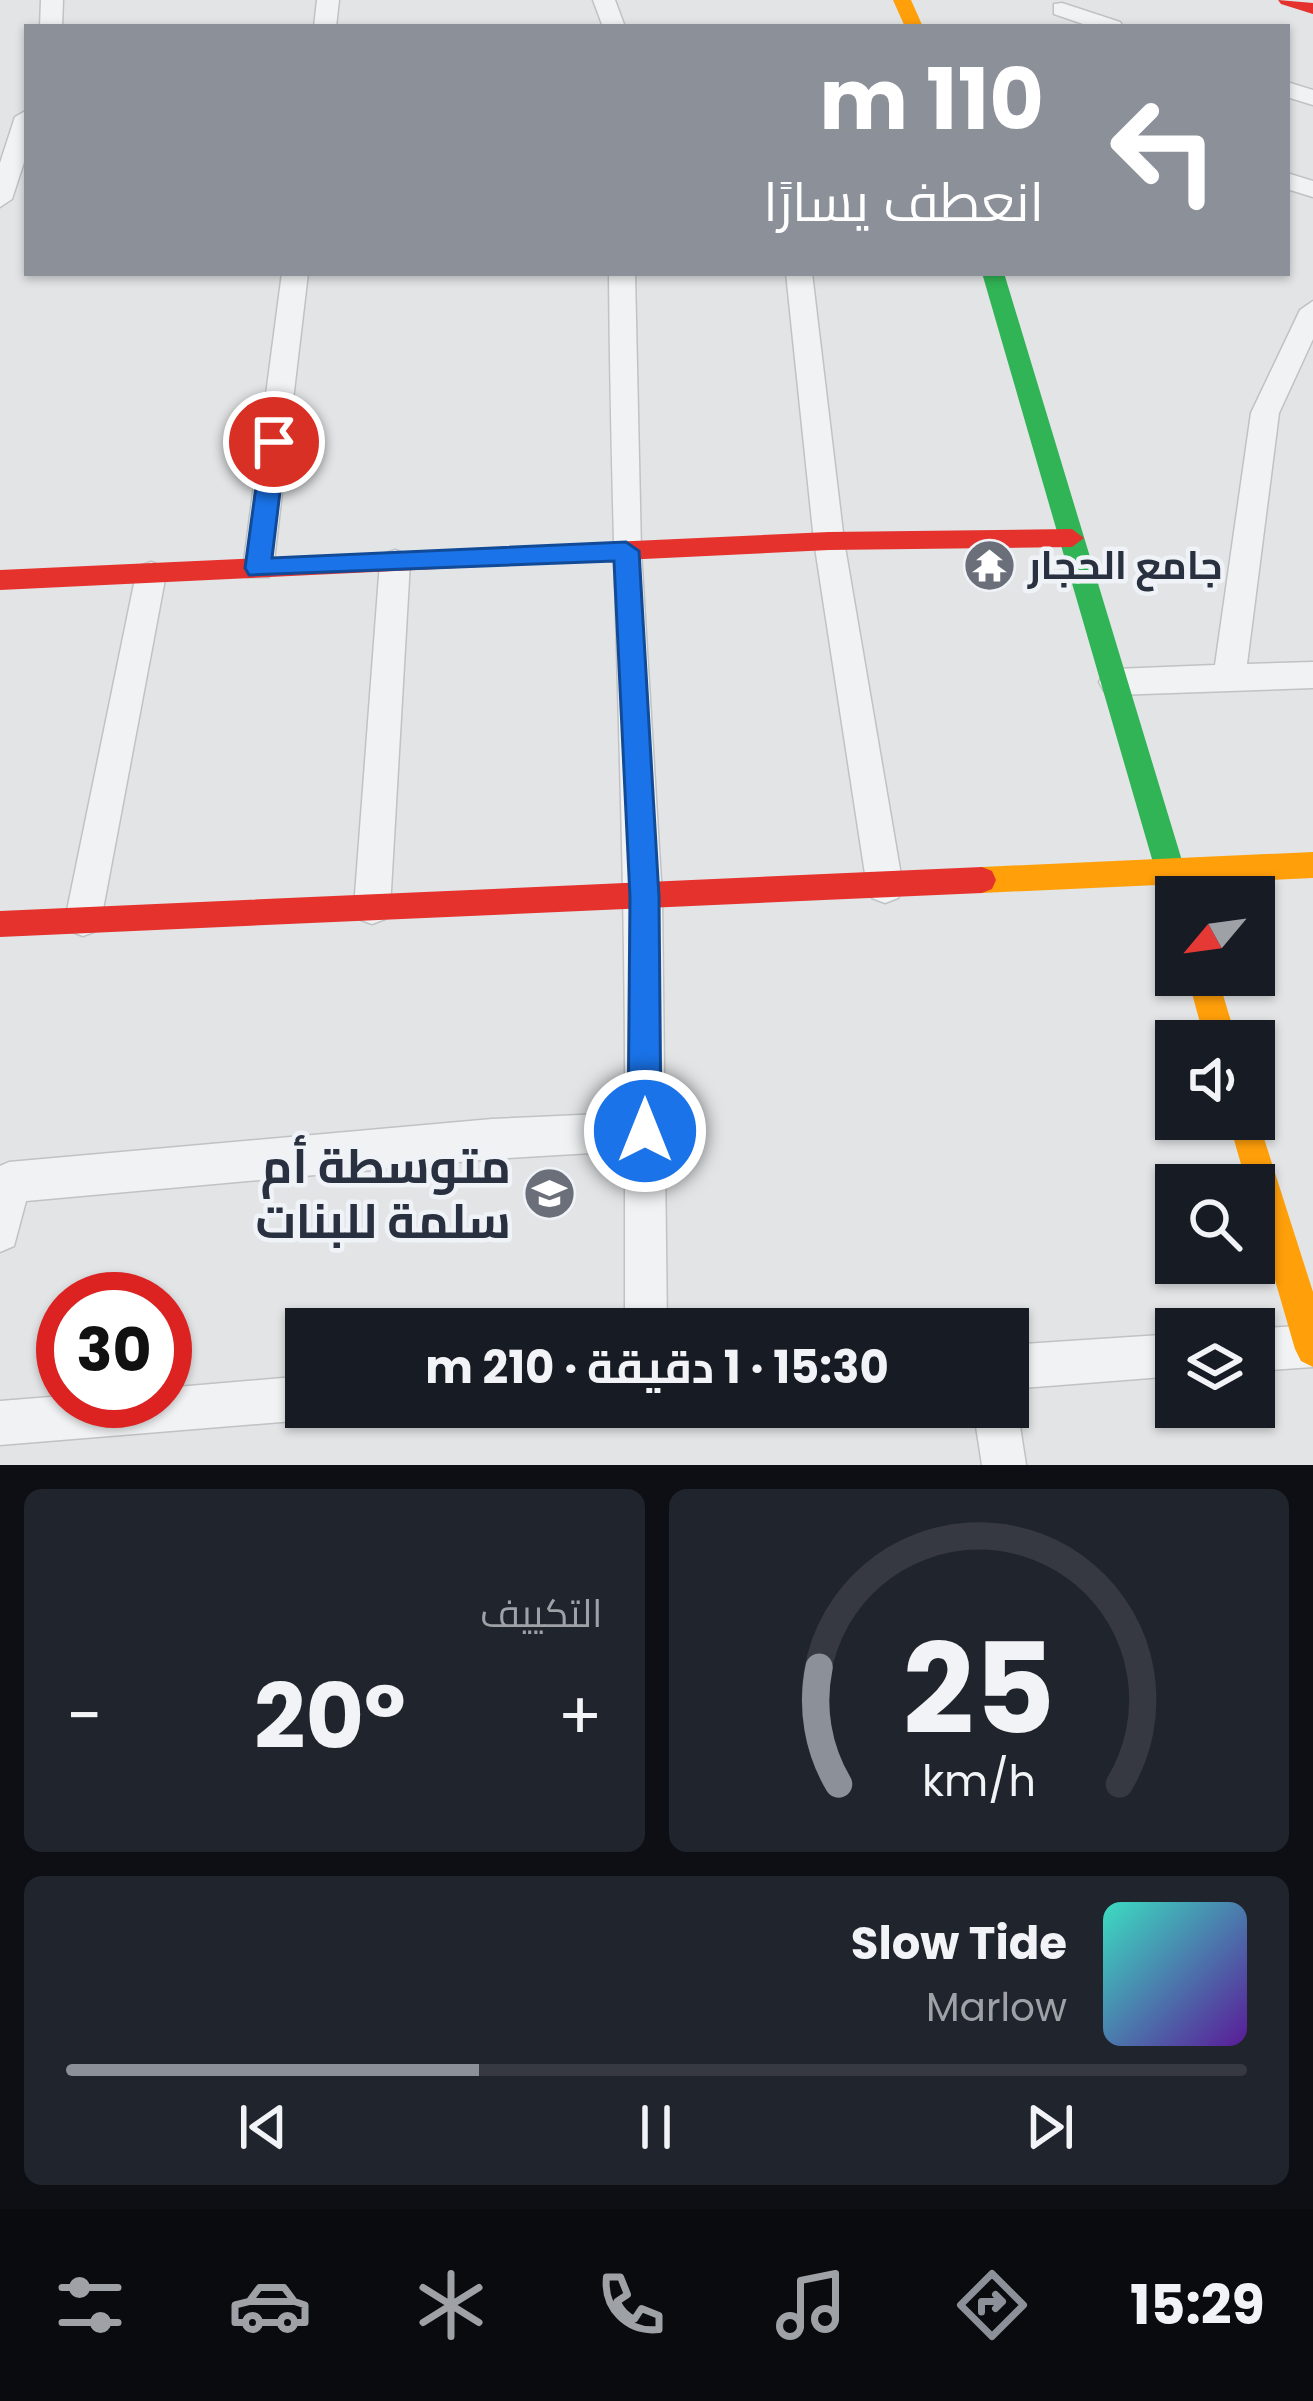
<!DOCTYPE html>
<html lang="ar">
<head>
<meta charset="utf-8">
<style>
	:root { --surface:#171b24; --page:#20242c; --text:#f1f3f6; --muted:#9ea1a6; --line:#363941; --accent:#8c9099 }
	body { margin:0; font-family:Poppins,Cairo,sans-serif; background:var(--page); color:var(--text); direction:rtl; height:100vh; display:flex; flex-direction:column; font-size:45px; white-space:nowrap }
	* { box-sizing:border-box; margin:0 }
	p { font-size:39px; color:var(--muted) }
	.icon { flex:none; width:66px; height:66px; fill:none; stroke:currentColor; stroke-width:2; stroke-linecap:round; stroke-linejoin:round }
	.map { position:relative; height:1465px; overflow:hidden; direction:ltr }
	.panel { display:flex; flex-direction:column; gap:24px; padding:24px; background:#0d0f14; flex:1 }
	.panel>* { flex:none }
	.guide { position:absolute; left:24px; top:24px; width:1266px; height:252px; border-radius:0px; box-shadow:0 3px 9px #0004; direction:rtl; background:#8c9099; color:#fff; overflow:hidden }
	.needle { width:78px; rotate:241deg }
	.fabs { position:absolute; left:1155px; top:876px; display:grid; gap:24px }
	.fabs a { display:grid; place-items:center; width:120px; height:120px; border-radius:0px; background:var(--surface); box-shadow:0 3px 9px #0004; font-size:60px }
	.speed { position:absolute; left:36px; top:1272px; display:flex; gap:24px; font-size:60px; font-weight:700; text-align:center }
	.speed>* { display:grid; place-content:center; width:156px; height:156px; border-radius:50%; background:var(--surface); box-shadow:0 3px 9px #0004; line-height:1 }
	.speed .limit { border:18px solid #d22; background:#fff; color:#111 }
	.pin { position:absolute; display:grid; place-items:center; width:102px; height:102px; color:#fff; margin:-51px; border:6px solid #fff; border-radius:50%; box-shadow:0 3px 12px #0007 }
	.me { position:absolute; width:132px; margin:-66px; rotate:0deg; stroke-linejoin:round; filter:drop-shadow(0 0 9px #0008) }
	.turn { display:flex; align-items:center; gap:42px; height:252px; padding:0 48px; font-size:54px }
	.turn .icon { width:156px; height:156px; stroke-width:2.5 }
	.turn b { display:block; font-size:84px; line-height:102px }
	.big { font-size:90px; font-weight:700; line-height:1.1 }
	.panel .tile { flex:1; display:flex; flex-direction:column; justify-content:center; gap:18px; min-width:0; padding:0 42px; border-radius:18px; background:var(--page) }
	.panel .dial { align-items:center; gap:0 }
	.dial svg { height:312px; overflow:visible; fill:none; stroke:var(--line); stroke-width:7; stroke-linecap:round; text-anchor:middle }
	.dial text { fill:var(--text); stroke:none }
	.song { display:flex; align-items:center; gap:36px }
	.cover { width:144px; height:144px; border-radius:18px; background:linear-gradient(135deg,hsl(170 70% 55%),hsl(270 70% 35%)) }
	.played { height:12px; border-radius:6px; background:linear-gradient(90deg,var(--accent) 35%,var(--line) 35%) }
	.keys { display:flex; justify-content:space-around; direction:ltr }
	.heat { display:flex; justify-content:space-between; align-items:center; font-size:66px; direction:ltr }
	.panel .tiles { flex:1; display:grid; gap:24px; grid-template-columns:1fr 1fr }
	.tile:last-child { grid-column:span 2 }
	.trip { position:absolute; left:285px; top:1308px; width:744px; height:120px; border-radius:0px; background:var(--surface); box-shadow:0 3px 9px #0004; font-weight:700; line-height:120px; text-align:center; direction:rtl }
	.dock { display:flex; height:192px; justify-content:space-around; align-items:center; background:#090b0e; color:var(--muted) }
	.dock .icon { width:84px; height:84px }
	.dock .active { color:var(--accent) }
	.dock b { font-size:54px; color:var(--text) }
	.map>svg:first-child { display:block }
</style>
</head>
<body>
<div class="map">
<svg width="1313" height="1465" viewBox="0 0 1313 1465">
	<rect width="100%" height="100%" fill="#e2e4e6"/>
	<g fill="none" stroke-linecap="round" stroke-linejoin="round">
		<defs>
			<path id="street" d="M41,0H63L62,27H40Z
				M317,0H339L336,27H314Z
				M593,0H615L625,27H603Z
				M1062,3L1120,22L1123,27H1092L1054,14V4Z
				M1287,82L1313,90V105L1287,97Z
				M27,110V153L12,199L0,207V163L15,117Z
				M1287,173L1313,181V197L1287,189Z
				M282,273H308L273,569L269,577H247L243,569Z
				M609,273H635L641,551L662,897L667,1329H625V1151L492,1159L26,1201L14,1246L0,1252V1166L9,1162L492,1119L625,1113C626,833 611,553 609,273Z
				M786,273H812L844,541L903,887L898,898L885,903L872,898L867,887L814,541Z
				M1313,301V339L1279,413L1247,664L1313,662V688L1115,695L1104,691L1099,682L1104,673L1115,669L1215,665L1251,413L1300,310Z
				M395,550L406,554L410,562L390,908L385,919L372,924L359,919L354,908L380,562L384,554Z
				M151,562L162,566L166,574L101,920L96,931L83,936L70,931L65,920L136,574L140,566Z
				M1313,1325V1367L1254,1371L1253,1329Z
				M1176,1334V1376L1008,1389V1345Z
				M306,1376V1407H324L321,1413L306,1420L0,1445V1401L63,1396V1401H165V1388Z
				M1008,1391L1017,1407L1026,1465H982L973,1407H1008Z"/>
		</defs>
		<use href="#street" stroke="#c0c2c4" stroke-width="3"/>
		<use href="#street" fill="#f1f2f3" fill-rule="evenodd"/>
		<path fill="#30b455" fill-rule="evenodd" d="M982,273H1004L1193,897H1176V909L1168,906L1163,897Z"/>
		<path fill="#ff9f0a" fill-rule="evenodd" d="M893,0H911L923,27H905Z
			M1313,852V878L982,893L972,889L968,880L972,871L982,867Z
			M1187,975H1217L1237,1041H1205Z
			M1254,1107L1313,1292V1367L1301,1361L1295,1349L1254,1208V1185H1247L1228,1119H1254Z"/>
		<path fill="#e5322d" fill-rule="evenodd" d="M1278,0L1313,3V14L1281,4Z
			M1072,529L1084,538L1072,547L829,550L0,590V570L829,532Z
			M982,867L992,871L996,880L992,889L982,893L0,937V911Z"/>
	</g>
	<path fill="#1a73e8" stroke="#114b97" stroke-width="3" d="M274,434L286,442L272,558L626,542L639,551L659,897L661,1131L656,1142L645,1147L633,1142L628,1131L630,897L614,561L249,575L245,568L262,442Z"/>
	<defs>
		<symbol id="temple-disc" viewBox="-11 -11 22 22"><circle r="9.5" fill="#6a6f79" stroke="#eff2f6"/><path d="M0-6L5-2H3V0L6.5 2.5H4V6H1.5V3h-3V6H-4V2.5H-6.5L-3 0V-2H-5Z" fill="#fff"/></symbol>
		<symbol id="school-disc" viewBox="-11 -11 22 22"><circle r="9.5" fill="#6a6f79" stroke="#eff2f6"/><path d="M0-5L7-2L0 1L-7-2ZM-4 1L0 2.5L4 1V4Q0 6-4 4Z" fill="#fff"/></symbol>
	</defs>
	<g fill-rule="evenodd">
		<use href="#temple-disc" x="960" y="536" width="59" height="59"/>
		<use href="#school-disc" x="520" y="1164" width="59" height="59"/>
	</g>
	<g text-anchor="middle" stroke-width="9" stroke-linejoin="round" paint-order="stroke">
		<g font-size="39" font-weight="bold" fill="#29303f" stroke="#eff2f6" text-anchor="start">
			<text x="1028" y="579">جامع الحجار</text>
		</g>
		<g font-size="48" font-weight="bold" fill="#29303f" stroke="#eff2f6" text-anchor="end">
			<text x="511" y="1183">متوسطة أم<tspan x="511" dy="55">سلمة للبنات</tspan></text>
		</g>
	</g>
</svg>
<div class="fabs">
<a><svg class="needle" viewBox="-14 -14 28 28"><path d="M0-13l5 13h-10z" fill="#e53935"/><path d="M0 13l5-13h-10z" fill="#9ea1a6"/></svg></a>
<a><svg class="icon" aria-label="sound" viewBox="0 0 24 24"><path d="M4 9h4l5-4v14l-5-4H4zM17 9q2 3 0 6"/></svg></a>
<a><svg class="icon" aria-label="search" viewBox="0 0 24 24"><circle cx="10" cy="10" r="6"/><path d="M15 15l6 6"/></svg></a>
<a><svg class="icon" aria-label="layers" viewBox="0 0 24 24"><path d="M12 4l9 5-9 5-9-5zM3 14l9 5 9-5"/></svg></a>
</div>
<div class="speed"><div class="limit">30</div></div>
<div class="pin" style="left:274px;top:442px;background:#d93025"><svg class="icon" aria-label="arrive" viewBox="0 0 24 24"><path d="M6 21V4h12l-3 4 3 4H6"/></svg></div>
<svg class="me" style="left:645px;top:1131px" viewBox="-20 -20 40 40"><circle r="17" fill="#1a73e8" stroke="#fff" stroke-width="3"/><path d="M0-11L8 9 0 5-8 9z" fill="#fff"/></svg>
<div class="trip">15:30 · 1 دقيقة · 210 m</div>
<div class="guide">
<div class="turn"><svg class="icon" aria-label="left" viewBox="0 0 24 24"><path d="M17 20v-9H6M10 6l-5 5 5 5"/></svg><div><b>110 m</b>انعطف يسارًا</div></div>
</div>
</div>
<section class="panel">
<div class="tiles">
<div class="tile dial"><svg viewBox="0 0 100 80">
<path d="M14 69A42 42 0 1 1 86 69"/>
<path d="M14 69A42 42 0 0 1 9 39" stroke="#8c9099"/>
<text x="50" y="56" font-size="32" font-weight="700">25</text>
<text x="50" y="72" font-size="11">km/h</text>
</svg></div>
<div class="tile"><p>التكييف</p>
<div class="heat"><a>−</a><b class="big">20°</b><a>+</a></div>
</div>
<div class="tile">
<div class="song"><i class="cover"></i><div><b>Slow Tide</b><p>Marlow</p></div></div>
<div class="played"></div>
<div class="keys"><svg class="icon" aria-label="previous" viewBox="0 0 24 24"><path d="M18 5L8 12l10 7zM5 5v14"/></svg><svg class="icon" aria-label="pause" viewBox="0 0 24 24"><path d="M8 5v14M16 5v14"/></svg><svg class="icon" aria-label="next" viewBox="0 0 24 24"><path d="M6 5l10 7-10 7zM19 5v14"/></svg></div>
</div>
</div>
</section>
<nav class="dock">
<b>15:29</b>
<svg class="icon active" aria-label="directions" viewBox="0 0 24 24"><path d="M12 3l9 9-9 9-9-9zM9 14v-3h6M13 9l2 2-2 2"/></svg>
<svg class="icon" aria-label="music" viewBox="0 0 24 24"><path d="M9 18V5l10-2v13"/><circle cx="6" cy="18" r="3"/><circle cx="16" cy="16" r="3"/></svg>
<svg class="icon" aria-label="phone" viewBox="0 0 24 24"><path d="M5 4h4l2 5-3 2q2 4 5 5l2-3 5 2v4C11 20 4 13 5 4z"/></svg>
<svg class="icon" aria-label="climate" viewBox="0 0 24 24"><path d="M12 3v18M4 7l16 10M4 17L20 7"/></svg>
<svg class="icon" aria-label="car" viewBox="0 0 24 24"><path d="M5 17H2v-5l4-1 3-4h7l3 4 3 1v5h-3M9 17h6M6 11h13"/><circle cx="7" cy="17" r="2"/><circle cx="17" cy="17" r="2"/></svg>
<svg class="icon" aria-label="filters" viewBox="0 0 24 24"><path d="M4 7h16M4 17h16"/><circle cx="9" cy="7" r="2"/><circle cx="15" cy="17" r="2"/></svg>
</nav>
</body>
</html>
